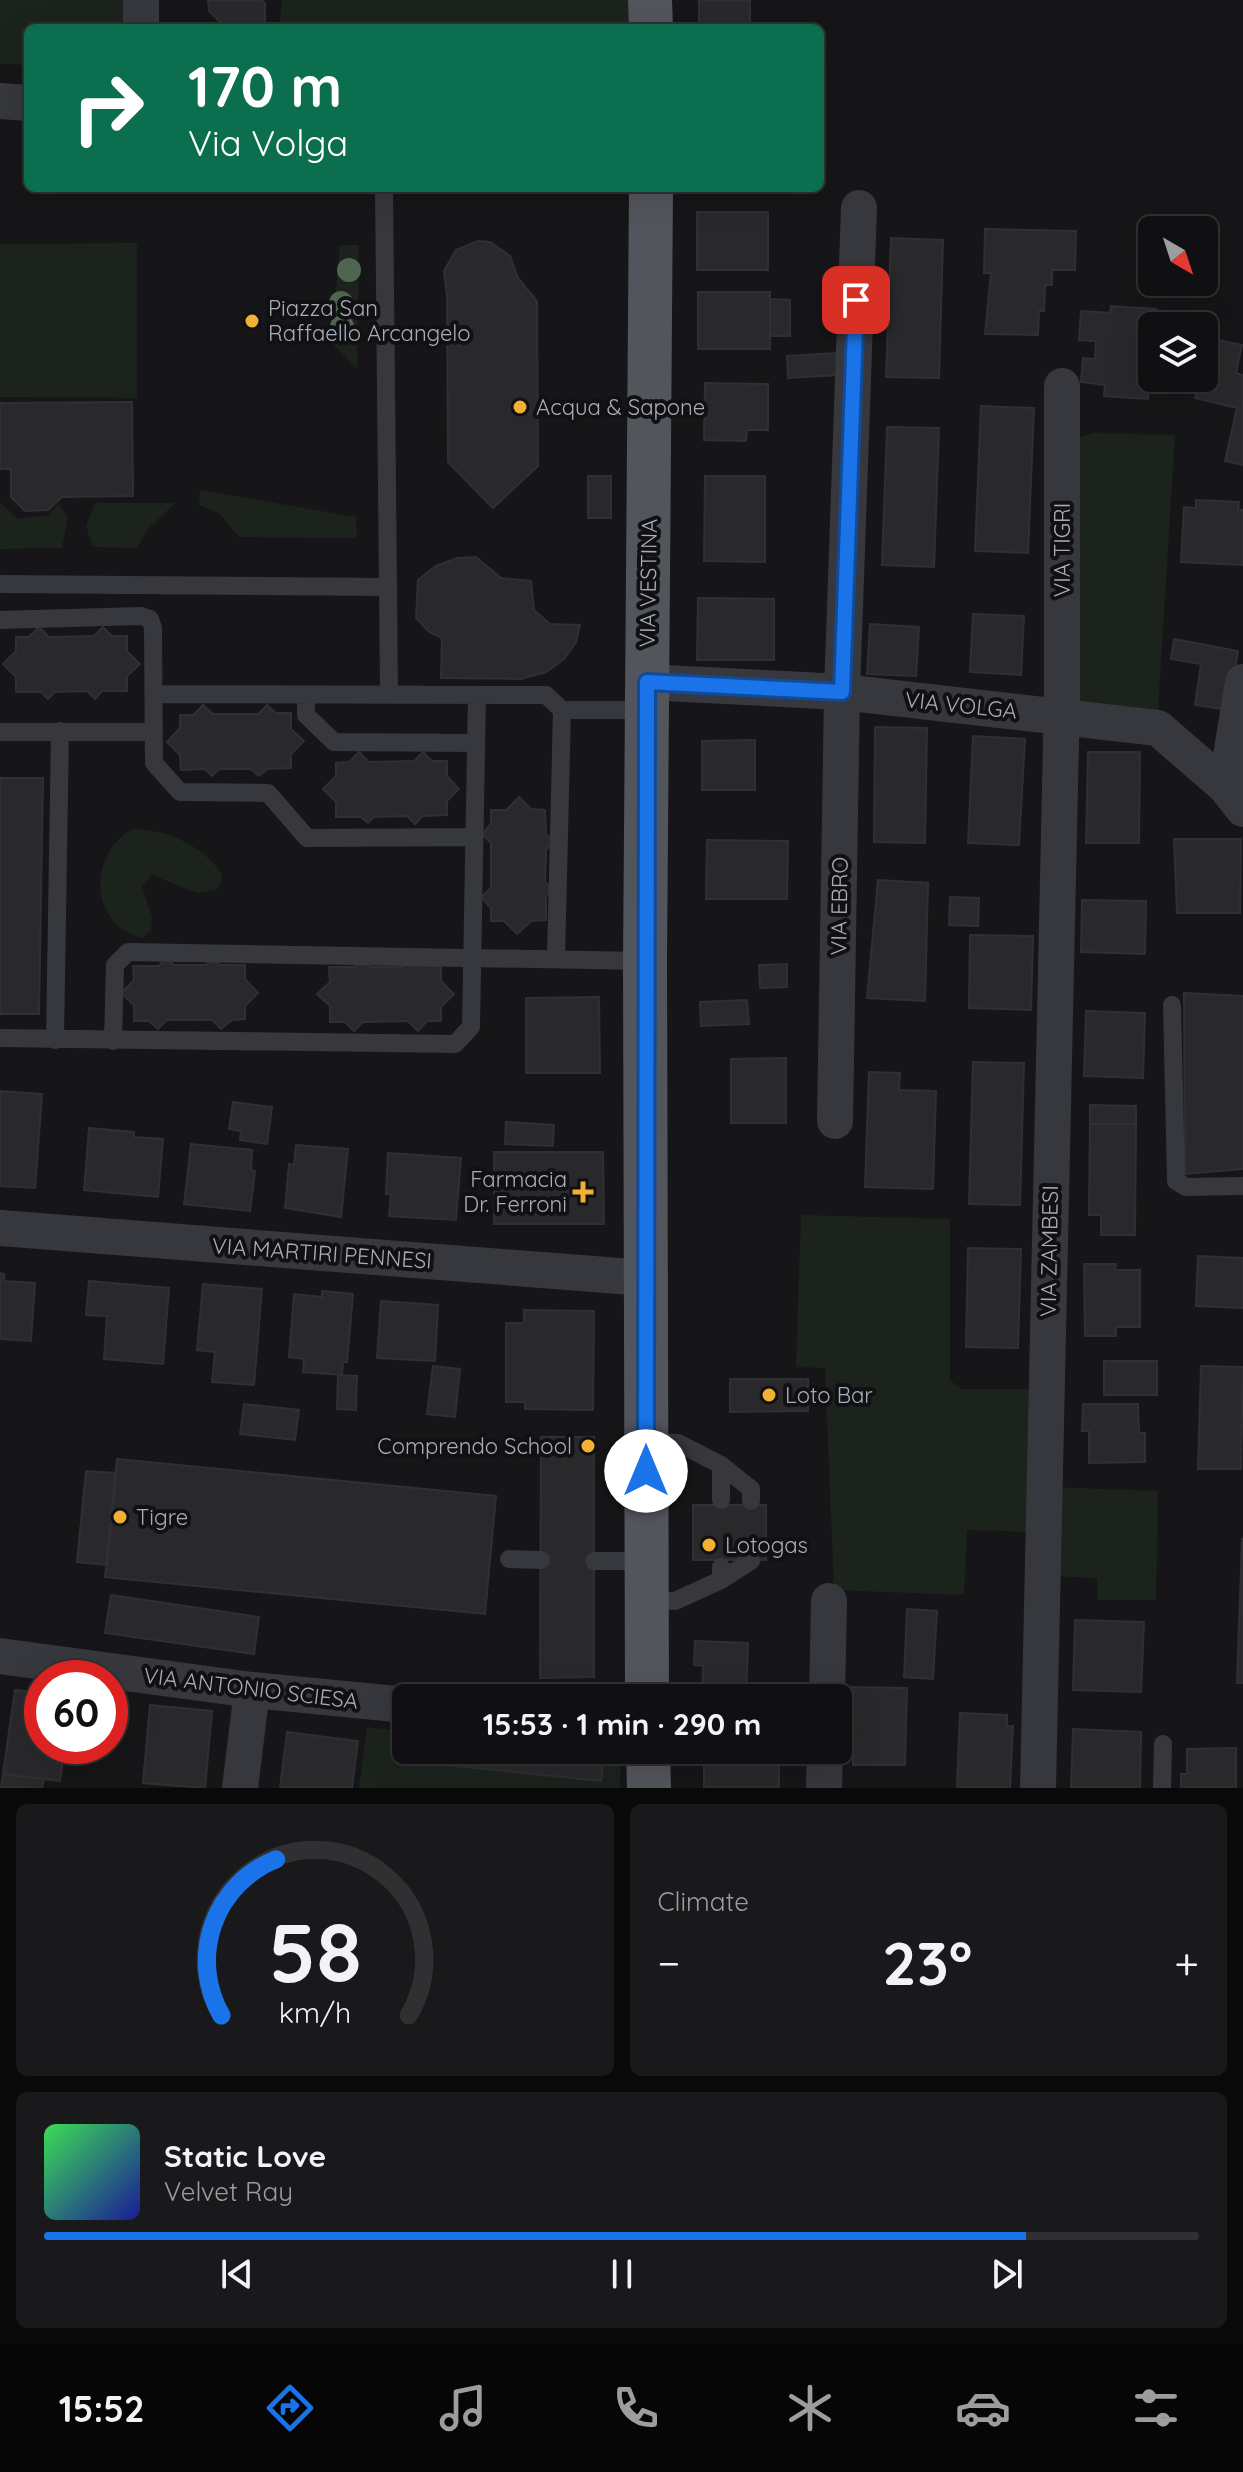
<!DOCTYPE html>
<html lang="en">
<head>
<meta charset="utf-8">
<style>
	:root { --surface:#101012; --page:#19191b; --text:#f1f3f6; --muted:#9c9d9f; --line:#303032; --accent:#1a73e8 }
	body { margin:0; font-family:Quicksand,sans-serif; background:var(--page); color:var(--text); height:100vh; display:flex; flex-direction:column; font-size:30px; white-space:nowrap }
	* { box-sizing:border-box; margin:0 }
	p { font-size:26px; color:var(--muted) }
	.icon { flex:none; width:44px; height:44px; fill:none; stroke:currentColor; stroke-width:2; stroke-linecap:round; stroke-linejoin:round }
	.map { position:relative; height:1788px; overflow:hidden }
	.panel { display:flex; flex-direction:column; gap:16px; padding:16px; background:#09090a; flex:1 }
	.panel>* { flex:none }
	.hud { position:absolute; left:24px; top:24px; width:800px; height:168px; border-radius:12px; box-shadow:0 8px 32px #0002,0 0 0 2px var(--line); background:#0b6e4f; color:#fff; overflow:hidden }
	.needle { width:52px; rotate:141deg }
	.buttons { position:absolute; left:1138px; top:216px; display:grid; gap:16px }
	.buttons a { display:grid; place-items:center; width:80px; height:80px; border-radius:12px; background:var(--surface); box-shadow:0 8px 32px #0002,0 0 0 2px var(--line); font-size:40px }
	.speed { position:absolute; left:24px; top:1660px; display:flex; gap:16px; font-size:40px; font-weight:700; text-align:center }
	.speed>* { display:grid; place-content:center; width:104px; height:104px; border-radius:50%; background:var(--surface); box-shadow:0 8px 32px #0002,0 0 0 2px var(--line); line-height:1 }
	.speed .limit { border:12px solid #d22; background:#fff; color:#111 }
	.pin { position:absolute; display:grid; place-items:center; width:68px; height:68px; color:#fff; margin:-34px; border-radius:16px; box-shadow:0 4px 12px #0006 }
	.me { position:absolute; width:88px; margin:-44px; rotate:0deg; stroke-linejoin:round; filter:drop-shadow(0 0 6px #0008) }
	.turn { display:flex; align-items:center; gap:28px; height:168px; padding:0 32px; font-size:36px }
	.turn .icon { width:104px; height:104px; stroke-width:2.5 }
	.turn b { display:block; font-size:56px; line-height:68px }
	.big { font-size:60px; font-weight:800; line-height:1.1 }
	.panel .tile { flex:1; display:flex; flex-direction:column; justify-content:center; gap:12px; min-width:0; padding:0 28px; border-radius:12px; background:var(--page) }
	.panel .dial { align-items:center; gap:0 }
	.dial svg { height:208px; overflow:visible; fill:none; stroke:var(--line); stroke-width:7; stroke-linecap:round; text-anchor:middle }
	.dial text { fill:var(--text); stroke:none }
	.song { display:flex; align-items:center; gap:24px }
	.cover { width:96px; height:96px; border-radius:12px; background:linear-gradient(135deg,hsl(130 70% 55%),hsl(240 70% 35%)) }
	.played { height:8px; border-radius:4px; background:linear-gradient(90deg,var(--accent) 85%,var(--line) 85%) }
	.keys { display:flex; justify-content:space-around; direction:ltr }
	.heat { display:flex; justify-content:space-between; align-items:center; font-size:44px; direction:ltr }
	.panel .tiles { flex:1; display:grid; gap:16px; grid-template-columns:1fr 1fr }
	.tile:last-child { grid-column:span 2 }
	.trip { position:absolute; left:392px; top:1684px; width:460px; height:80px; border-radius:12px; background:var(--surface); box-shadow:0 8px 32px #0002,0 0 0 2px var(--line); font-weight:800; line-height:80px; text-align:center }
	.tabs { display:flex; height:128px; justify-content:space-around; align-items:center; background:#060607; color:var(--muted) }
	.tabs .icon { width:56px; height:56px }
	.tabs .selected { color:var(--accent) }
	.tabs b { font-size:36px; color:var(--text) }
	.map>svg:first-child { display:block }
</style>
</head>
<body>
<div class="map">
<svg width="1243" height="1788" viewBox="0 0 1243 1788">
	<rect width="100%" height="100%" fill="#161618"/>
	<path fill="#1c231d" d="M0,0H126V28H28V65L0,64Z
		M282,0H632L633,28H279Z
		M137,243V398L0,397V244Z
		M340,245H359L357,368L326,337L334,311Z
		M1094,433L1175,435L1158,710L1072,701L1073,440Z
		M0,481V502L18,519L48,515L59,504L68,517L62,548L0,549Z
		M200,490L356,517L357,538L239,537L219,513L199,505Z
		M95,503H175L148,529L137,548L93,547L86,526Z
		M132,829C168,830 203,845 223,876L218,889L197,893L152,875L142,887L152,917L151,930L143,938C88,926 88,854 132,829Z
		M801,1215L950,1219V1380L961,1389H1036L1033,1532L967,1530L964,1595L834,1590L825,1368L796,1367Z
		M1051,1487L1158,1491L1156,1600H1098L1097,1578L1052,1576Z
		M367,1727L406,1732V1750H447L446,1765L601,1781L604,1752L621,1754L620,1788H359Z"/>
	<path fill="#29292c" stroke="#303034" stroke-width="2" d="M208,0H262L265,4V28H218L222,24L209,11Z
		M699,0H750V28H699Z
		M697,212H768V270H697Z
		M985,229L1076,231L1075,270H1052V285H1045L1044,311H1039L1038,335L985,334L991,273H984Z
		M891,238L943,240L939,378L886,377Z
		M478,241L490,242L510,256L518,278L537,301L538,466L493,508L448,462L447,295L444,271L456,250Z
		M698,292H770V349H698Z
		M770,299L790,300V336H770Z
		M1111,306L1156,309L1148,399L1104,396L1105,385L1081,382L1083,358L1095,359L1096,341L1079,340L1081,311L1110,313Z
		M1209,338L1242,345L1236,373L1243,375V465L1225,461L1237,408L1195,398L1200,378H1204Z
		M837,353L839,375L788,378L787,356Z
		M705,383L768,384V430H747L746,441L704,440Z
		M132,402L133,496L62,497L48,510L25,511L11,497V469H0V403Z
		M981,406L1034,408L1028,553L975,551Z
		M887,427L939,428L934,567L882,565Z
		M588,476H611V518H588Z
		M705,476H765V562L704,561Z
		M1196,500L1239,502L1238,510H1243V565L1181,562L1184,507L1196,508Z
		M476,557L501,578L531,581L534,610L550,624L580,625L576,642L564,659L546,672L521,679L441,678L442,638L429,632L416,618L418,580L436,566L457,558Z
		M698,598L774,599V660H697Z
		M973,614L1024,616L1021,675L970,672Z
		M870,624L919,627L916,676L867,674Z
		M39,627L49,637L94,636L103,627L112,636H127V651L140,664L127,676V691H102L95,699L87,691L55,692L48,699L41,692H16V677L3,664L16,651V637H29Z
		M1174,639L1238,651L1229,710L1195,705L1201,664L1171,659Z
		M203,705L213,714H258L267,705L276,713H291V729L304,741L291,754V768L267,769L259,776L251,769H219L212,776L205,769L181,770L180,755L167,742L180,728V715H193Z
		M875,727L927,728L925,843L874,842Z
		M973,736L1025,739L1019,845L968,843Z
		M755,740V790H702V741Z
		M359,752L369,762L414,761L423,752L432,761H447V776L459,789L447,801V815L423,816L415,824L407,816L374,817L368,823L361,817H336V802L323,789L336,776V763L349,762Z
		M1088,752H1140L1139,843H1086Z
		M0,778H43L39,1014H0Z
		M519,797L531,809L545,810L546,834L553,842L546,850L545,882L553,889L546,896V920L531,921L517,934L504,921H491V908L481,897L491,888V843L482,834L491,824V810H506Z
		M1174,839H1241L1240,913H1177Z
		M707,840L788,841L787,899H706Z
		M878,880L928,883L925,1001L867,998Z
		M950,897L979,898L978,926L949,925Z
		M1082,900L1146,901L1145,954L1081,952Z
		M970,935L1033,936L1031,1010L969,1008Z
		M166,958L174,965H206L213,958L220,965H245V979L258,993L245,1006V1019L232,1020L221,1029L212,1020H167L158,1029L149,1021H134V1005L121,993L134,980L133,966H159Z
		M362,959L370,967H402L409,960L416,966H441V981L454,994L441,1007V1021H427L418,1031L408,1021L363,1022L354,1031L345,1022H330V1006L317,994L330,982L329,967H355Z
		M787,964V987L760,988L759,965Z
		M1184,993L1243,996V1169L1185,1174Z
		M599,997L600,1073H526V998Z
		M747,1000L749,1024L701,1026L700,1002Z
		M1086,1011L1145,1013L1143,1078L1084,1076Z
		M786,1058V1123H731V1059Z
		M973,1062L1024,1063L1020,1205L969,1204Z
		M869,1072L900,1073L899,1090L936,1091L933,1189L865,1187Z
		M0,1091L42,1094L35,1188L0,1186Z
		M233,1102L272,1107L267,1144L240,1140L241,1131L229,1129Z
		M1090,1105L1136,1106V1124H1090Z
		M506,1122L554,1125L553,1146L505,1144Z
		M1090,1124H1136L1135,1235H1101V1215H1089Z
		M89,1128L134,1132V1137L163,1139L158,1197L84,1190Z
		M191,1144L252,1150L251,1170L255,1171L250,1211L184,1204Z
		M296,1145L348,1149L341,1217L285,1208L289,1164L294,1165Z
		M494,1152H603L604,1224H494Z
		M388,1153L461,1158L456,1220L389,1216L391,1194H386Z
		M968,1248L1021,1249L1018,1348L966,1347Z
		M1198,1256L1243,1258V1308L1196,1306Z
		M1084,1264H1116L1115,1270H1140V1327H1116V1336H1085Z
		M0,1273L4,1274V1281L35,1283L31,1341L0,1339Z
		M89,1281L169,1288L163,1364L104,1359L107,1316L86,1315Z
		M203,1284L262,1289L254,1385L212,1382L215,1352L197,1350Z
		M322,1291L353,1294L347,1362H343L342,1375L303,1372L304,1359L289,1357L294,1294L322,1297Z
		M381,1301L438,1305L435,1361L377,1358Z
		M524,1310L594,1311L593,1410L525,1409V1402H506V1323H524Z
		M1104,1361H1157V1395H1104Z
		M433,1366L460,1369L455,1417L427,1414Z
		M1201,1366L1243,1367L1241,1469H1198Z
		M338,1375L357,1376L356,1410L337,1409Z
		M730,1379H808V1411L730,1412Z
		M244,1404L299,1410L295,1440L240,1434Z
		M1083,1404H1138L1139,1433H1145V1462L1089,1463V1431H1082Z
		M541,1437H594V1677L540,1678Z
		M117,1459L496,1496L485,1614L105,1577Z
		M86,1471L116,1473L107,1565L77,1562Z
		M693,1505H766V1560H693Z
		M1242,1539H1243V1683H1237Z
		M111,1595L259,1617L254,1654L105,1633Z
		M907,1609L937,1611L933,1679L904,1677Z
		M1075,1620L1144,1622L1141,1692L1073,1690Z
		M695,1641L748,1643L746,1698H702L703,1666L694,1665Z
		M843,1687L907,1688L905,1765H853V1754H842Z
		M15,1690L42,1693V1746H65L60,1781L3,1774Z
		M150,1705L212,1711L205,1788L143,1783Z
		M960,1713L1007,1715V1726H1013L1010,1788H957Z
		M1073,1729L1141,1732L1140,1788H1071Z
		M287,1732L358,1741L352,1788H280Z
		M1236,1748V1788H1181V1774H1187V1749Z
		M447,1750L604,1752L601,1781L446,1765Z
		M704,1750H779V1788H704Z
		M3,1774L44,1779L42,1788H1Z"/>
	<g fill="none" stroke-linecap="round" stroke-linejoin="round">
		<path stroke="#37383d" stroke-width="18" d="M0,584L388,587L384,188
			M388,587L389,694
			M0,620L141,616L150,619L153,628L154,763L180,792L268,793L307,838L474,837
			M154,694L546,695L562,710L556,959
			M306,695V715L334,742L476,743
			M562,710H646
			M0,732H154
			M1172,1005L1176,1181L1186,1187L1243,1186
			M0,1038L455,1044L471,1027L477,695
			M55,1040L60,731
			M113,1041L115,965L128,952L645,961
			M646,1441L678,1443L721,1465V1500
			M721,1465L751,1489V1501
			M509,1559L541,1560
			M594,1561H646
			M721,1580L751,1561
			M647,1601H675L721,1580V1567
			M1162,1788L1163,1744"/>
		<path stroke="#37383d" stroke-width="36" d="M141,28V0
			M0,101L28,103
			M647,682L842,692L1158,728L1226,787L1243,809
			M1226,787L1243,682
			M835,1121L842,692L859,208
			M0,1228L645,1278
			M0,1656L252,1690L406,1705
			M827,1698L829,1601
			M240,1788L252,1690
			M824,1788L825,1750
			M1038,1788L1062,696V386"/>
		<path stroke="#53555c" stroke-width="44" d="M650,0L651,28
			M647,1698L645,961L651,188
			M648,1750L649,1788"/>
	</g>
	<g fill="#506452">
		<circle cx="349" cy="270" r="12"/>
		<circle cx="341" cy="303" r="12"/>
		<circle cx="342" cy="327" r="12"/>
	</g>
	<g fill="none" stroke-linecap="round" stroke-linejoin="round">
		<defs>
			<path id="route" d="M646,1471L647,682L842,692L856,300"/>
		</defs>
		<use href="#route" stroke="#114b97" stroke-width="20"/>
		<use href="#route" stroke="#1a73e8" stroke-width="14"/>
	</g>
	<g fill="#f2b134" stroke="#111113" stroke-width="3">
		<circle cx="252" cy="321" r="8"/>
		<circle cx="520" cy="407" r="8"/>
		<path d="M579 1180h8v8h8v8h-8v8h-8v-8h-8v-8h8z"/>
		<circle cx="769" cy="1395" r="8"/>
		<circle cx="588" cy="1446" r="8"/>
		<circle cx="120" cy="1517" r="8"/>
		<circle cx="709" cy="1545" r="8"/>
	</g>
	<g text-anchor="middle" stroke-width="8" stroke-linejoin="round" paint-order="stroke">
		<g font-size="22" fill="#a8adb8" stroke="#111113" text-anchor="start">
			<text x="268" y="316">Piazza San<tspan x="268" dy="25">Raffaello Arcangelo</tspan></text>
			<text x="536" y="415">Acqua &amp; Sapone</text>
			<text x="567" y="1187" text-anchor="end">Farmacia<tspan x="567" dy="25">Dr. Ferroni</tspan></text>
			<text x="785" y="1403">Loto Bar</text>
			<text x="572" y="1454" text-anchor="end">Comprendo School</text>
			<text x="136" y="1525">Tigre</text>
			<text x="725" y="1553">Lotogas</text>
		</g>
		<g font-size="22" fill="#a8adb8" stroke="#111113">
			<text transform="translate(1062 550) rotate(-90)" y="8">VIA TIGRI</text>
			<text transform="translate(648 583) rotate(-89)" y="8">VIA VESTINA</text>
			<text transform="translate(961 705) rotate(6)" y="8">VIA VOLGA</text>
			<text transform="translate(839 906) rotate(-89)" y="8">VIA EBRO</text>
			<text transform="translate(1049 1251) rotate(-89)" y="8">VIA ZAMBESI</text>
			<text transform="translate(322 1253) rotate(4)" y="8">VIA MARTIRI PENNESI</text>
			<text transform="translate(251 1688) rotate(7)" y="8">VIA ANTONIO SCIESA</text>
		</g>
	</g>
</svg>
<div class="buttons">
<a><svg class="needle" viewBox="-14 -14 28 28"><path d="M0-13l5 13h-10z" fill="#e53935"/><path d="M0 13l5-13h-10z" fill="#9c9d9f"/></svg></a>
<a><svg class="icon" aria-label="layers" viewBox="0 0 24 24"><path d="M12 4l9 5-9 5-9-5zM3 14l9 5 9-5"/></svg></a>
</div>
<div class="speed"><div class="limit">60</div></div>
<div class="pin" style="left:856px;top:300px;background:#d93025"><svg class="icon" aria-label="arrive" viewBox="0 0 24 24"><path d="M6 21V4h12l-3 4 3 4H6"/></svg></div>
<svg class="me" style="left:646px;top:1471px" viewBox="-20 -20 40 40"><circle r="19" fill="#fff"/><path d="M0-13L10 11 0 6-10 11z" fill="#1a73e8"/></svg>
<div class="trip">15:53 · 1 min · 290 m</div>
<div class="hud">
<div class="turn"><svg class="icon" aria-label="right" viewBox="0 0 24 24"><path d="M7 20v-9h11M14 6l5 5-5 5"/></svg><div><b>170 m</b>Via Volga</div></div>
</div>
</div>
<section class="panel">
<div class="tiles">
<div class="tile dial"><svg viewBox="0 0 100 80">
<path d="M14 69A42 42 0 1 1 86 69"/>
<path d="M14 69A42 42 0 0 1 35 9" stroke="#1a73e8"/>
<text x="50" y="56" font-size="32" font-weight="700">58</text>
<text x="50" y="72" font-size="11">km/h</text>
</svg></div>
<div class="tile"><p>Climate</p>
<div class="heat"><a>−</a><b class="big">23°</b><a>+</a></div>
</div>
<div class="tile">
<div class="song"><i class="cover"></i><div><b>Static Love</b><p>Velvet Ray</p></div></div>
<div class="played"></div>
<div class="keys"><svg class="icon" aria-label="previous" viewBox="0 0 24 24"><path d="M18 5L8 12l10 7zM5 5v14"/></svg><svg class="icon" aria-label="pause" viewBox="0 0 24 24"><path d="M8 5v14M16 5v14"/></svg><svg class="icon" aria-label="next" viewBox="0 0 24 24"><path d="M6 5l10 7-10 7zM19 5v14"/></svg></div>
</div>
</div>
</section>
<nav class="tabs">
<b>15:52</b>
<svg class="icon selected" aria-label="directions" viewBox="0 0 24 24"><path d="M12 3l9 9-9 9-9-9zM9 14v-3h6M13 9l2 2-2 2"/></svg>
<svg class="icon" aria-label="music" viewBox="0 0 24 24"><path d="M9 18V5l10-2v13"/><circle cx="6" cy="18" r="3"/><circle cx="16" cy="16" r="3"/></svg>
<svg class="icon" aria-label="phone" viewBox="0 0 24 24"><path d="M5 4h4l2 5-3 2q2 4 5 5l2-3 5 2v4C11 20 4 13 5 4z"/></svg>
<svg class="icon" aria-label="climate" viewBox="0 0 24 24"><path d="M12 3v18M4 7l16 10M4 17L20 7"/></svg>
<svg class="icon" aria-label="car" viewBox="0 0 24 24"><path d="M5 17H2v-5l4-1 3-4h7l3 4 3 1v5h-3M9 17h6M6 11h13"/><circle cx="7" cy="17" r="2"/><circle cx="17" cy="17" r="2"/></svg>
<svg class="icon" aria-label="filters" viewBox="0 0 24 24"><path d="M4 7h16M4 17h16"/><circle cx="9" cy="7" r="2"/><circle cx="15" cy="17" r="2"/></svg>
</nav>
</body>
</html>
